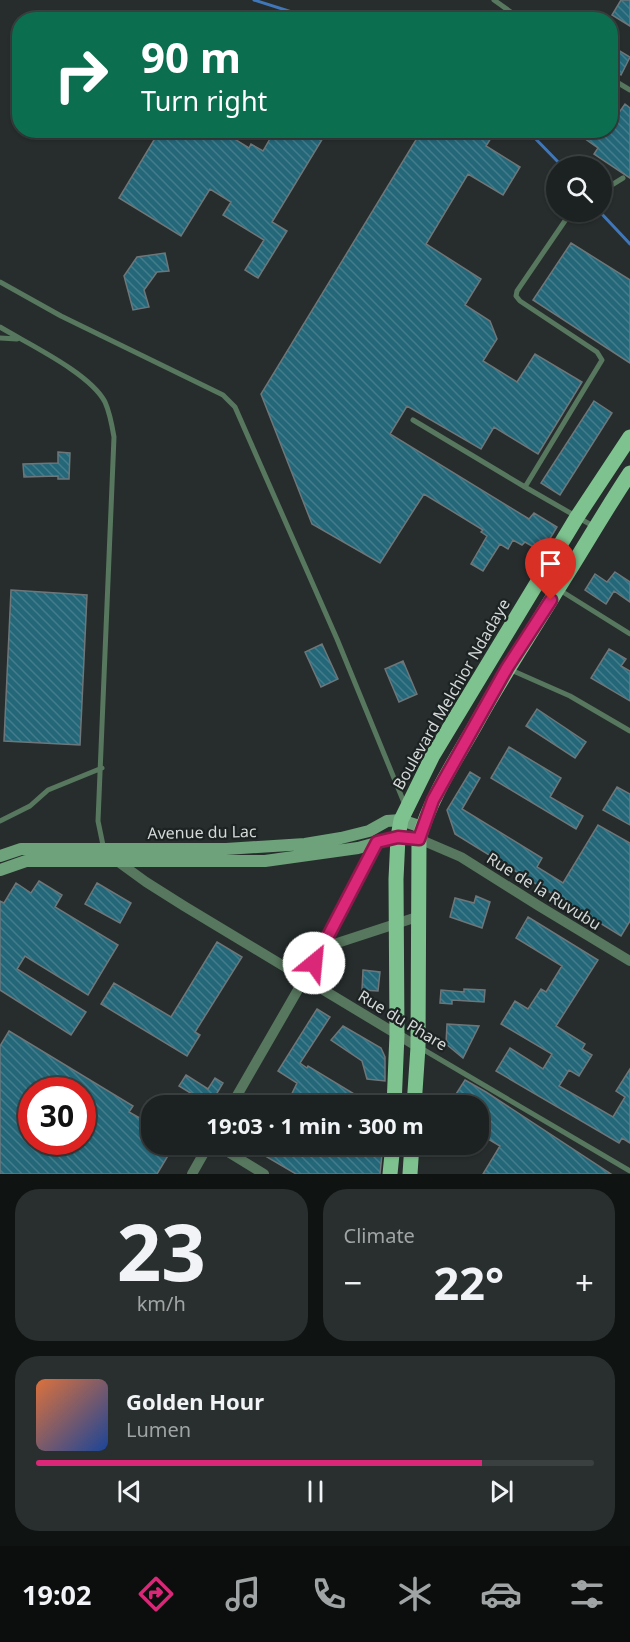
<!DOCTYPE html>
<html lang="en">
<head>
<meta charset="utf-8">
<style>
	:root { --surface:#1c2221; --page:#292f2e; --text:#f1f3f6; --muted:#a0a4a5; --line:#3a3f3f; --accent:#db2777 }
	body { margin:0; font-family:"Noto Sans",sans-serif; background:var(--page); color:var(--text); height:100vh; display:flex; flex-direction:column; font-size:22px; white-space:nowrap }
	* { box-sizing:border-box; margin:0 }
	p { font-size:20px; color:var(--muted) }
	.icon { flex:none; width:33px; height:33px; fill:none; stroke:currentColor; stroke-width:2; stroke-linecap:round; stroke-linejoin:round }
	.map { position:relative; height:1174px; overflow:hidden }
	.drawer { display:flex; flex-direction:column; gap:15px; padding:15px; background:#0f1312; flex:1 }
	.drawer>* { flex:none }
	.top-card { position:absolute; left:12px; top:12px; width:606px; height:126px; border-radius:24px; box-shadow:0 2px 4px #0004,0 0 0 2px var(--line); background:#0b6e4f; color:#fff; overflow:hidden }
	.fabs { position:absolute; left:546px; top:156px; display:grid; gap:12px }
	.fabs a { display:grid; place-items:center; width:66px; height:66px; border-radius:50%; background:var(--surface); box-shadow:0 2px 4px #0004,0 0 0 2px var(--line); font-size:30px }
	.speed { position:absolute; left:18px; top:1077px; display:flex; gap:12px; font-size:30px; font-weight:700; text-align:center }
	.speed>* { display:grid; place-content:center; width:78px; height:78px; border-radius:50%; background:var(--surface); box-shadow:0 2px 4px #0004,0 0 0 2px var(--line); line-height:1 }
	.speed .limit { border:9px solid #d22; background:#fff; color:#111 }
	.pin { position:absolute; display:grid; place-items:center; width:51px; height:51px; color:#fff; margin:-62px -26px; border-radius:50% 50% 50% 0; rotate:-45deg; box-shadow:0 0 6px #0007 }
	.pin .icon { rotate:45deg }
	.me { position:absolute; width:66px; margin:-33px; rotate:28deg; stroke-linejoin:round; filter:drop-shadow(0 0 4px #0008) }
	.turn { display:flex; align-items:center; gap:21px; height:126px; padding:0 30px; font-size:27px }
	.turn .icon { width:78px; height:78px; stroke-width:2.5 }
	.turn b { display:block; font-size:42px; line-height:51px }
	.big { font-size:45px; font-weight:700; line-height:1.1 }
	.drawer .card { flex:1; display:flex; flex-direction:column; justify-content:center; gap:9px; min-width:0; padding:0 21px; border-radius:24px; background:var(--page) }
	.drawer .dial { align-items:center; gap:0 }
	.dial b { font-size:78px; line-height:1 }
	.song { display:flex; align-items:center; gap:18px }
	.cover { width:72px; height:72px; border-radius:9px; background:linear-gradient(135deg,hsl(20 70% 55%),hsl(220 70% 35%)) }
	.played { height:6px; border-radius:3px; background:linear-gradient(90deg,var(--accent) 80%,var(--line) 80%) }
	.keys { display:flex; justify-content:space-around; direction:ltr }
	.heat { display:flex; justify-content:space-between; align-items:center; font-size:33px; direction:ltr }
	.drawer .tiles { flex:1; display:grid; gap:15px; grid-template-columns:1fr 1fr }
	.card:last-child { grid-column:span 2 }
	.trip { position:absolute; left:141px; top:1095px; width:348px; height:60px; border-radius:24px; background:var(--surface); box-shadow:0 2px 4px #0004,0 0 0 2px var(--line); font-weight:700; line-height:60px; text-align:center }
	.tab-bar { display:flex; height:96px; justify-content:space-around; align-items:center; background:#0b0e0d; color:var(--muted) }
	.tab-bar .icon { width:42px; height:42px }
	.tab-bar .selected { color:var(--accent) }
	.tab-bar b { font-size:27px; color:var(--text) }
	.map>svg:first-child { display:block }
</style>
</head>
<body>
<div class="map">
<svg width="630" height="1174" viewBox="0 0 630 1174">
	<defs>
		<pattern id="building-back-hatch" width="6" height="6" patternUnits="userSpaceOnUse" patternTransform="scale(1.5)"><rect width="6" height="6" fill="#246779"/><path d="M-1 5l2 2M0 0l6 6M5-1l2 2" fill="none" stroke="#437c8b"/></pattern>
	</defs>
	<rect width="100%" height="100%" fill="#262d2c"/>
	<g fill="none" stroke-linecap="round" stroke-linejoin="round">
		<path stroke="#3f77ba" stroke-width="3" d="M254,0L317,20
			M527,130L562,166
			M600,212L630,244"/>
	</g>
	<path fill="url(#building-back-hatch)" stroke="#6e7679" stroke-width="1.5" fill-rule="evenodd" d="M621,0H630V26L612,15Z
		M613,47L630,57L621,75L610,68V51Z
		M625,104L630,108V178L594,154L598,148L581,136L584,130H610V109L618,114Z
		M160,130H220L249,148L251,144L263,151L275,130H312L323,138L272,222L287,231L258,278L245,270L264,240L223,215L231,202L210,189L181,236L119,198Z
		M422,130H496L486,146L520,167L503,195L468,174L426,244L481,279L465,305L490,321L497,339L483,361L517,382L535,354L582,382L538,454L494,427L481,449L407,406L390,434L529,519L534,513L557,527L542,552L525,542L522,545L513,540L508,549L500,544L483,571L471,564L487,536L481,532L483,530L424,494L380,563L312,524L261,394Z
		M571,243L630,280V363L533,300Z
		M165,253L169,271L157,272L144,290L149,307L133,310L124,276L137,257Z
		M594,401L612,413L560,495L541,483Z
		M58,452L70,453L69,479H58V476L24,477L23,464L58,463Z
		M615,572L630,582V602L614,591L606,604L585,590L595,574L607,582Z
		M11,590L87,595L80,745L4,741Z
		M322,644L338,679L321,687L305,652Z
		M609,649L626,659L621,666L630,671V701L591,678Z
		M403,661L417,694L399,702L385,669Z
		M537,709L586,742L575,758L526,726Z
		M509,747L561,778L550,797L583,816L576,829L491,778Z
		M470,772L480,778L462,809L542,858L537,867L563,883L598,825L630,843V921L621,936L455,834L447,810Z
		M617,787L630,794V825L603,810Z
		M39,881L62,895L55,907L118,945L88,995L25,956L17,969L86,1012L71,1035L0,990V901L4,903L16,883L31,893Z
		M97,883L131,903L120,923L85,904Z
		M476,896L490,902L482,928L450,917L455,898L474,903Z
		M528,917L598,960L556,1026L585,1044L582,1049L592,1055L579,1076L569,1070L559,1086L613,1117L625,1097L616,1091L630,1069V1143L622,1138L619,1143L496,1071L510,1048L543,1069L552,1054L501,1024L515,1001L528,1009L541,989L546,992L562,966L516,938Z
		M217,942L242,957L195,1032L200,1035L187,1056L101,1004L114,983L171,1017Z
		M363,970L380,972L378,991L362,990Z
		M464,989L485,990L484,1002L452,1000V1004L440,1003L441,990L464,992Z
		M317,1009L330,1017L300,1063L307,1068L308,1066L354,1094L366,1095L364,1106H286L297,1083L278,1071Z
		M447,1024L479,1026L463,1058L446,1044Z
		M343,1026L381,1048L385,1057V1081L367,1079L362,1061L331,1040Z
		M9,1031L133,1106L129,1112L152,1125V1144H175L157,1174H0V1046ZM32,1090H82V1142H32Z
		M186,1075L208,1089L215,1078L223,1083L210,1105L179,1086Z
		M465,1080L486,1092L611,1174H483L500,1146L478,1133V1106H454L451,1102Z
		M245,1144H383L380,1174H296Z"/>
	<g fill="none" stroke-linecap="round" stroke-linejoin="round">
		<path stroke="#57775e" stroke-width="5" d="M494,0L522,20
			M610,78L630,90
			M602,191L623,178
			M571,212L517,291L516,296L520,301L597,352L602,360L525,487L593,526
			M0,282L61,316L223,395L235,407L337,639L405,805
			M0,327C28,344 90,373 105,402C110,413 112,425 114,437L98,821L104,850
			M0,338L17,339
			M413,420L525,487
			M542,579L630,634
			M511,670L570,696L630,731
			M0,821L30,806L48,790L102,768
			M419,1047L630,1171"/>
		<path stroke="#57775e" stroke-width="10" d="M419,839L461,857L539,906L630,961
			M113,858L146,882L184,906L418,1047
			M322,948L420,916
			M231,1106L322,948L377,842
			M215,1144L264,1174
			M192,1174L209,1144"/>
		<path stroke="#6da27a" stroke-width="12" d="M0,856L21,849H226L305,844L341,838L369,831L387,821L401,820L422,827
			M0,870L26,861H265L358,848L398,837L419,839"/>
		<path stroke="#7ec38f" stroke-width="15" d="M394,1106L397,1034L396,879L398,837L401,820L433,755L577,517L630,437
			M414,1106L418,1047L419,839C430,798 455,761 476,724C501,678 530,635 557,590C582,551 604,512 630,473
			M390,1174L393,1144
			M410,1174L412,1144"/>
	</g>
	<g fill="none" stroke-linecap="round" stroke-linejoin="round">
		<defs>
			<path id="route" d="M314,963L377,842L398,837L419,839L433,800L448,773L507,668L551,600"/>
		</defs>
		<use href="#route" stroke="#8e194d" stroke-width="15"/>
		<use href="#route" stroke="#db2777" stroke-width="10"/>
	</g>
	<g text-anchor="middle" stroke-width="4.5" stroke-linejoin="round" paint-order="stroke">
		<g font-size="16" fill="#d4d9d8" stroke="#1c2322">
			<text transform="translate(451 694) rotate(-60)" y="6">Boulevard Melchior Ndadaye</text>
			<text transform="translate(202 832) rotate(-1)" y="6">Avenue du Lac</text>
			<text transform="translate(544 891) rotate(32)" y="6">Rue de la Ruvubu</text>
			<text transform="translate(403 1020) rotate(31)" y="6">Rue du Phare</text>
		</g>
	</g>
</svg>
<div class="fabs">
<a><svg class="icon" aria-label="search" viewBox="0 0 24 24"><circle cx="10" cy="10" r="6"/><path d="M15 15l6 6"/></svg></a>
</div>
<div class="speed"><div class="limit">30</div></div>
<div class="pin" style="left:551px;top:600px;background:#d93025"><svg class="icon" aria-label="arrive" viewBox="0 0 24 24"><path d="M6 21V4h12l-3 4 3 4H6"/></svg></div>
<svg class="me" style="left:314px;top:963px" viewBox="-20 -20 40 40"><circle r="19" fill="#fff"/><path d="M0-13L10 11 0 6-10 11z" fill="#db2777"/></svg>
<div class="trip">19:03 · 1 min · 300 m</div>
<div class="top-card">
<div class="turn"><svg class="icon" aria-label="right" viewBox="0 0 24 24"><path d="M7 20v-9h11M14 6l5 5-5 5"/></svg><div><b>90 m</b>Turn right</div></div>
</div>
</div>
<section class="drawer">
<div class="tiles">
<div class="card dial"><b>23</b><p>km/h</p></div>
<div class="card"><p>Climate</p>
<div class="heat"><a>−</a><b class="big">22°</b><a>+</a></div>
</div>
<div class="card">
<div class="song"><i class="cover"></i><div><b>Golden Hour</b><p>Lumen</p></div></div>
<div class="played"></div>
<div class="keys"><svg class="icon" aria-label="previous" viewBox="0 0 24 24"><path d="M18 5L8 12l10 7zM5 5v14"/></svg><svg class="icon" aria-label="pause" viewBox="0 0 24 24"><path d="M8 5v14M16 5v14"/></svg><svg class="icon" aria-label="next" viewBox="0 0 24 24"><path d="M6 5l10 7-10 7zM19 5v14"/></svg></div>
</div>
</div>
</section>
<nav class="tab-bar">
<b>19:02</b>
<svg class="icon selected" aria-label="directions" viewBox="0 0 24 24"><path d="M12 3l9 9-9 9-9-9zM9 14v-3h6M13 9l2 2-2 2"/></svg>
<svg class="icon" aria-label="music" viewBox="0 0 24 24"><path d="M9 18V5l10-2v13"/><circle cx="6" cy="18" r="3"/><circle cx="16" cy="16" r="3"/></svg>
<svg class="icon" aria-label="phone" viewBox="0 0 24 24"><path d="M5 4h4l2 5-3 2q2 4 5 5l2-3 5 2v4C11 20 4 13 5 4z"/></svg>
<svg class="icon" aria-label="climate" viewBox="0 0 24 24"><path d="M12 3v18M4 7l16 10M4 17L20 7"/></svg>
<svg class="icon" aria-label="car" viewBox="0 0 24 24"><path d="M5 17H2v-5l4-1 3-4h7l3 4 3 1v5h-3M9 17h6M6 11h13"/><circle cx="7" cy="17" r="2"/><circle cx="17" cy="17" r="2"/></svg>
<svg class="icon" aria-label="filters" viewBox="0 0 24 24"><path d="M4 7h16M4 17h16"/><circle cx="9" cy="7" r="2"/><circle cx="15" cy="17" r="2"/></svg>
</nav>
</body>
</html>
